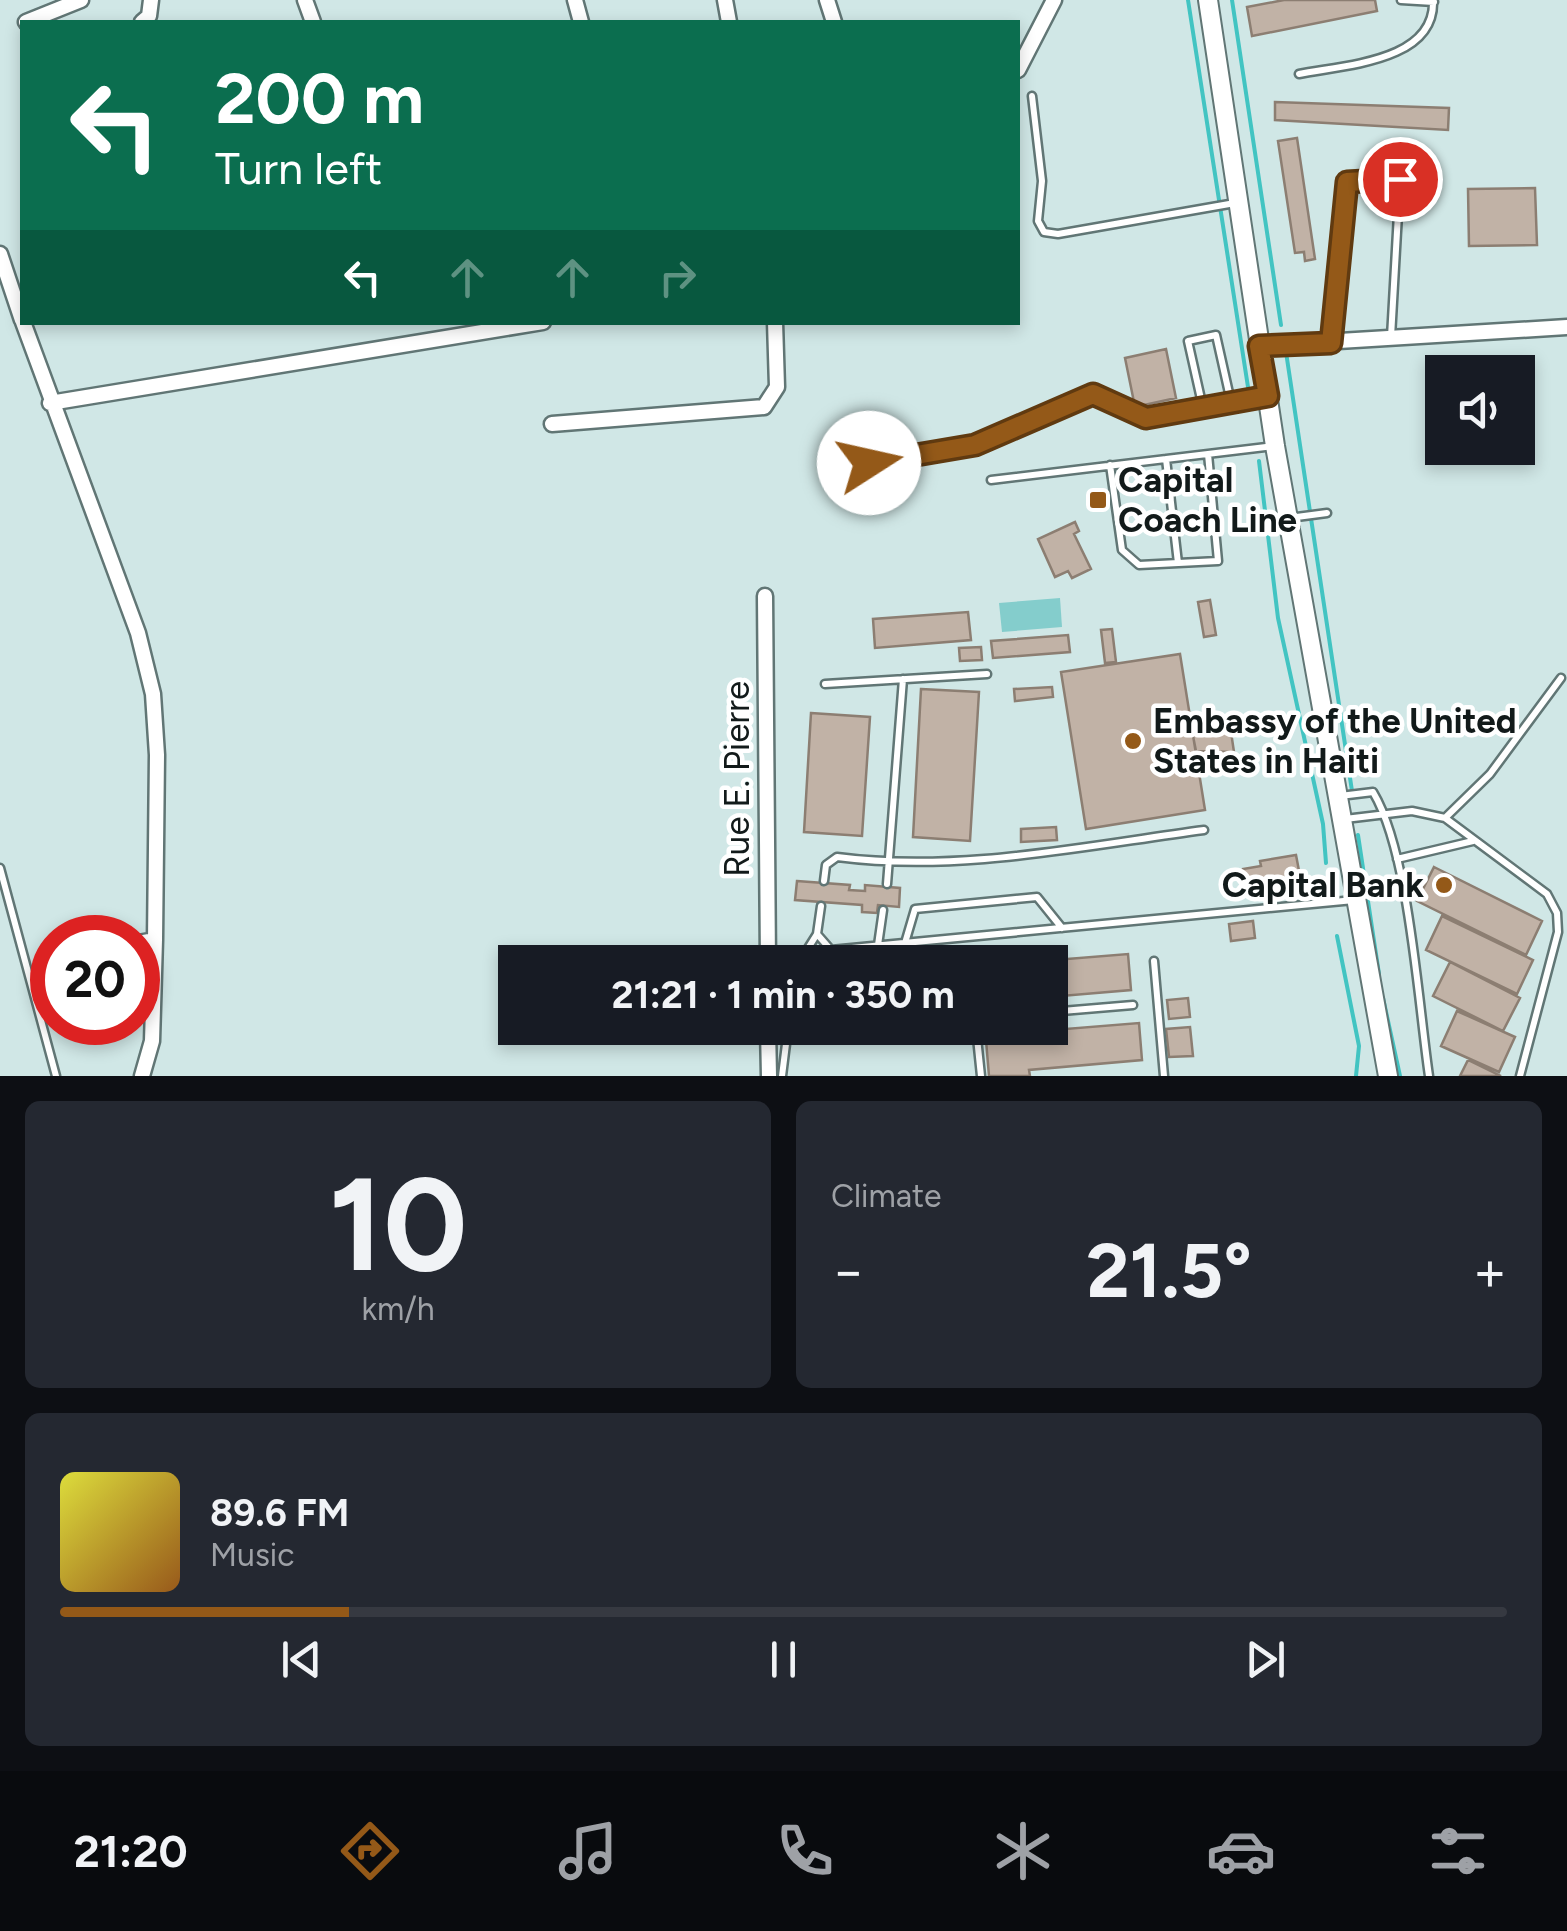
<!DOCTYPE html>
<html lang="en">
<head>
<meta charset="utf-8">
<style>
	:root { --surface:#171b24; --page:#242831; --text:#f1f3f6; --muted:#9ea1a6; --line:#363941; --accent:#945918 }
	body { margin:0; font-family:Figtree,sans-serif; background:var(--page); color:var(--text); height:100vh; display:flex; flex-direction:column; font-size:38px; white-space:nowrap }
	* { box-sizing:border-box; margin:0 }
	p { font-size:32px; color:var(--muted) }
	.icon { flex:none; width:55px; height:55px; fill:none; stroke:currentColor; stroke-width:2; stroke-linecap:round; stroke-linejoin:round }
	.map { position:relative; height:1076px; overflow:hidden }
	.details { display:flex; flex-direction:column; gap:25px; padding:25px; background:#0d0f14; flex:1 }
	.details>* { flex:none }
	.hud { position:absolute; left:20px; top:20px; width:1000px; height:305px; border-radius:0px; box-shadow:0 5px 15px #0003; background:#0b6e4f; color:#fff; overflow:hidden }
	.buttons { position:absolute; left:1425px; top:355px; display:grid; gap:20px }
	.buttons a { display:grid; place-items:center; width:110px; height:110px; border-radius:0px; background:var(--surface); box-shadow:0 5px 15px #0003; font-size:50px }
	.speed { position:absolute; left:30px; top:915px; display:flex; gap:20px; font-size:50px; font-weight:700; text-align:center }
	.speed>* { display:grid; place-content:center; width:130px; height:130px; border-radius:50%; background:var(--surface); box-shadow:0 5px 15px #0003; line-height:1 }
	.speed .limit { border:15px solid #d22; background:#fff; color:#111 }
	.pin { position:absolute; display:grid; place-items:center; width:85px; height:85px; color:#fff; margin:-42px; border:5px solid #fff; border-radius:50%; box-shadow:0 2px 10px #0007 }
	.me { position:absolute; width:110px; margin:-55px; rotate:80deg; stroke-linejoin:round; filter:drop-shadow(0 0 8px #0008) }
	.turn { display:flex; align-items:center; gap:35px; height:210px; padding:0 30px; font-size:45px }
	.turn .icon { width:130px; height:130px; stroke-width:2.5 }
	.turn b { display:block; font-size:70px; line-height:85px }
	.lanes { display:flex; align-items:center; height:95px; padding:0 30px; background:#0003; justify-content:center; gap:50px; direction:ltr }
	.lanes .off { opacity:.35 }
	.big { font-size:75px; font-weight:700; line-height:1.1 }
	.details .widget { flex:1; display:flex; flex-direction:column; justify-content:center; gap:15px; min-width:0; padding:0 35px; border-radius:15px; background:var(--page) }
	.details .dial { align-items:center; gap:0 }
	.dial b { font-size:130px; line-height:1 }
	.song { display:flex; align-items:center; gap:30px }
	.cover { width:120px; height:120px; border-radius:15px; background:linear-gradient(135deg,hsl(60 70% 55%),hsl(30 70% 35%)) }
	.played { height:10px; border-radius:5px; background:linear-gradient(90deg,var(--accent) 20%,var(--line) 20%) }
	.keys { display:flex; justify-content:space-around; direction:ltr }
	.heat { display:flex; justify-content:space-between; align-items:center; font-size:55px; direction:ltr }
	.details .tiles { flex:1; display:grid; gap:25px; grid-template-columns:1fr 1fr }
	.widget:last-child { grid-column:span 2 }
	.trip { position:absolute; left:498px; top:945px; width:570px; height:100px; border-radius:0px; background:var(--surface); box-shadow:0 5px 15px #0003; font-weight:700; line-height:100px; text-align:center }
	.tab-bar { display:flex; height:160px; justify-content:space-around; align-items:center; background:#090b0e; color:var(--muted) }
	.tab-bar .icon { width:70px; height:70px }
	.tab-bar .on { color:var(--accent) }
	.tab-bar b { font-size:45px; color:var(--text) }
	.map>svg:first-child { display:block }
</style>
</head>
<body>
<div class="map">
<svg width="1567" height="1076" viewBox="0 0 1567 1076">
	<rect width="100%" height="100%" fill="#d0e7e6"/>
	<path fill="#84cdcc" d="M1060,598L1062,627L1002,632L999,603Z"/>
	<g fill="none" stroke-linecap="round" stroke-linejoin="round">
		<path stroke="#42c4c2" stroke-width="4" d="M1188,0L1248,387
			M1232,0L1281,325
			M1286,352L1352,791
			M1259,461L1278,618L1323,824L1326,863
			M1358,835L1379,974
			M1337,936L1359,1046L1356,1076
			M1383,998L1400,1076"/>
	</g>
	<path fill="#c1b2a6" stroke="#8c7e72" stroke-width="2.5" d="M1284,0H1375L1377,11L1252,36L1247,7Z
		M1275,102L1449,108L1448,130L1275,120Z
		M1297,138L1315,259L1305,261L1304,252L1295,253L1278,141Z
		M1535,188L1537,245L1469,246L1468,189Z
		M1166,349L1176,398L1135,407L1125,358Z
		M1075,522L1079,531L1074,534L1091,569L1072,578L1068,571L1055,577L1038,539Z
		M1210,600L1216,635L1204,637L1198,602Z
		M968,612L971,640L875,648L873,619Z
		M1112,629L1116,662L1105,663L1101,630Z
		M1068,635L1070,652L993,658L991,641Z
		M981,647L982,660L960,661L959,648Z
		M1180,654L1205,810L1086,829L1061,672Z
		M1052,687L1053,697L1015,701L1014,689Z
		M921,689L979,692L970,841L913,837Z
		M811,713L870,717L862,836L804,832Z
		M1192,731L1231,732L1234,752L1196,751Z
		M1056,827L1057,840L1021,842V829Z
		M1296,855L1300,876L1273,880L1274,885H1245L1243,869L1261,866L1260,861Z
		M1434,867L1542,921L1526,955L1417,901Z
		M797,881L850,885L849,890L865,891V885L900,888L899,907L878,905L877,913L862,912V905L795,900Z
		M1442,916L1533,960L1517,994L1426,950Z
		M1253,921L1255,938L1231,941L1229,924Z
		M1128,954L1131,990L1050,997V962H1030Z
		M1450,962L1520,998L1503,1031L1433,996Z
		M1188,998L1190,1017L1169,1019L1167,1000Z
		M1457,1011L1515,1037L1499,1072L1441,1046Z
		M1139,1023L1142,1060L1029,1070L1030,1076H989L985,1028H1029V1032Z
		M1190,1027L1193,1056L1169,1057L1166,1029Z
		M1468,1060L1501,1076H1460Z"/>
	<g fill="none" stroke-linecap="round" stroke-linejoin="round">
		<defs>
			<path id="service" d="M1401,0L1434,2
				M1299,74C1343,65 1436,62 1433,0
				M1032,96L1042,181L1038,221L1044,232L1058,234L1235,203
				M1331,342L1347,182L1400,179L1391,337
				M1203,408L1188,341L1216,335L1231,402
				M1166,459L1178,563
				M869,463L975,445L1093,394L1146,418L1264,397
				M1110,465L1122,550L1139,565L1218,561L1208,454
				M991,480L1274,446
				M1289,518L1327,513
				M825,684L987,674
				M1340,796L1373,792C1409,852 1418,1001 1429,1076
				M1445,818L1547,894L1557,913L1558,932L1520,1076
				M1345,819L1412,811L1445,818L1490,774L1561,678
				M1397,859L1473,841
				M0,868L56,1076
				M824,881L826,865L837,857C959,873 1083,846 1204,830
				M887,884L903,679
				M817,934L831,950
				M905,943L915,909L1037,897L1062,928
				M878,945L883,910
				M805,953L817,934L821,906
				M1154,961L1164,1076
				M799,962L805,953L831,950L1354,900
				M1050,1012L1133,1005
				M976,1028L981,1076
				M782,1076L788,1028"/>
			<path id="minor" d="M305,0L313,22
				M575,0L581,22
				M725,0L729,22
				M827,0L834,22
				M26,22L81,0
				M142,22L149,16L151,0
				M1018,70L1054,0
				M0,254L22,320
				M23,322L138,633L153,694L157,755L155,940L152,1041L142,1076
				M1259,346L1567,327
				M50,403L543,322
				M552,424L764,407L777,387L775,322
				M765,596L768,962
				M138,943L155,940
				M768,1028L769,1076"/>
			<path id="secondary" d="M1208,0L1275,446L1388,1076"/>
		</defs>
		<use href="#service" stroke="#617675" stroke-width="11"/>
		<use href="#minor" stroke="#617675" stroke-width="19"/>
		<use href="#secondary" stroke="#617675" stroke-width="22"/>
		<use href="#service" stroke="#fff" stroke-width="6"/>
		<use href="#minor" stroke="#fff" stroke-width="14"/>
		<use href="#secondary" stroke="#fff" stroke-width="18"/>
	</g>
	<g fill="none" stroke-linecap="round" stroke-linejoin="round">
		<defs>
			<path id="route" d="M869,463L975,445L1093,394L1146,418L1268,396L1259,346L1331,343L1347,182L1400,179"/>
		</defs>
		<use href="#route" stroke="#603a10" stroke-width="25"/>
		<use href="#route" stroke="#945918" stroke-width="18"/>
	</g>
	<g fill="#945918" stroke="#fff" stroke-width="4">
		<rect x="1088" y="490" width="20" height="20" rx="5"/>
		<circle cx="1133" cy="741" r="10"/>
		<circle cx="1444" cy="885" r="10"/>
	</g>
	<g text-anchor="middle" stroke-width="9" stroke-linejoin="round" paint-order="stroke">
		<g font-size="35" font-weight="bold" fill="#121a1a" stroke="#fff" text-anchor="start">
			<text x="1118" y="492">Capital<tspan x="1118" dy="40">Coach Line</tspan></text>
			<text x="1153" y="733">Embassy of the United<tspan x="1153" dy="40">States in Haiti</tspan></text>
			<text x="1424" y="897" text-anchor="end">Capital Bank</text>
		</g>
		<g font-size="35" fill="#121a1a" stroke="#fff">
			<text transform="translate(737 779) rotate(-90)" y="12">Rue E. Pierre</text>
		</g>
	</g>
</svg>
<div class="buttons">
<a><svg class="icon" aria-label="sound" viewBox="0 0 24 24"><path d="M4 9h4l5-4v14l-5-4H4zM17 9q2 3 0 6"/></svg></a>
</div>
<div class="speed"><div class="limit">20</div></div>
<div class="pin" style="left:1400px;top:179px;background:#d93025"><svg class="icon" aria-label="arrive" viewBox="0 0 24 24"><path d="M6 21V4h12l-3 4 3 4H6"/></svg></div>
<svg class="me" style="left:869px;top:463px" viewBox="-20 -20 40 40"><circle r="19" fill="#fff"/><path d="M0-13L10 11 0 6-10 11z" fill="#945918"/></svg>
<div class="trip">21:21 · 1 min · 350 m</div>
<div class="hud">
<div class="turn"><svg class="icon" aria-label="left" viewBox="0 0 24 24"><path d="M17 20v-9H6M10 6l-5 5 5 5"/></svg><div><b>200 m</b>Turn left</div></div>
<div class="lanes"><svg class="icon" aria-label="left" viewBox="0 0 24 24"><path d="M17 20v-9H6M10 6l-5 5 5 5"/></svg><svg class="icon off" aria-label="ahead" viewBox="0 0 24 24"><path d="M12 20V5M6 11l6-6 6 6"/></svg><svg class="icon off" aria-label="ahead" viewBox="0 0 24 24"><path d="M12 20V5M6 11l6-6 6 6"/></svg><svg class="icon off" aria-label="right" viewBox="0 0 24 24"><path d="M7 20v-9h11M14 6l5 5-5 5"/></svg></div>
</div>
</div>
<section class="details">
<div class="tiles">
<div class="widget dial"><b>10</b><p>km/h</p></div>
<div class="widget"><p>Climate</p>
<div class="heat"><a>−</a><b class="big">21.5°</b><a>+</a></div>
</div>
<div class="widget">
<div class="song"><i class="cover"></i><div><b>89.6 FM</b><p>Music</p></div></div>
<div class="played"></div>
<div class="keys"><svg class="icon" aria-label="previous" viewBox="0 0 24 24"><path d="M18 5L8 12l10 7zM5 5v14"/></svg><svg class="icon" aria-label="pause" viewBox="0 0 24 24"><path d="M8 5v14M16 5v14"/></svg><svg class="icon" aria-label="next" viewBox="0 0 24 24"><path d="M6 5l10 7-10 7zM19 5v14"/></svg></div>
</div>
</div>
</section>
<nav class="tab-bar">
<b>21:20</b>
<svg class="icon on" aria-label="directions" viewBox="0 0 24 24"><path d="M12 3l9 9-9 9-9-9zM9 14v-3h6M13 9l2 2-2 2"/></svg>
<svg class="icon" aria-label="music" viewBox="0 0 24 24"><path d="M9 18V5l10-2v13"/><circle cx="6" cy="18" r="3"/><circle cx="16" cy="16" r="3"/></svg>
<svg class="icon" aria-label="phone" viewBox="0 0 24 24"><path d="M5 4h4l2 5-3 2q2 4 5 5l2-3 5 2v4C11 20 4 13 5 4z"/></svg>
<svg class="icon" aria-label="climate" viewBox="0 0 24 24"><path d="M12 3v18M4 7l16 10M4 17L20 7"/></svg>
<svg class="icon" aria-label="car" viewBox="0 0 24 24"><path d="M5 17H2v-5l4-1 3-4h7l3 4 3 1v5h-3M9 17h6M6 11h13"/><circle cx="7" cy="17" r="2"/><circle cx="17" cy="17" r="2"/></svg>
<svg class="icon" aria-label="filters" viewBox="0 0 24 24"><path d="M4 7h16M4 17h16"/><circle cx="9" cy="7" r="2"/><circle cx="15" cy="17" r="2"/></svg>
</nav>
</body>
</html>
